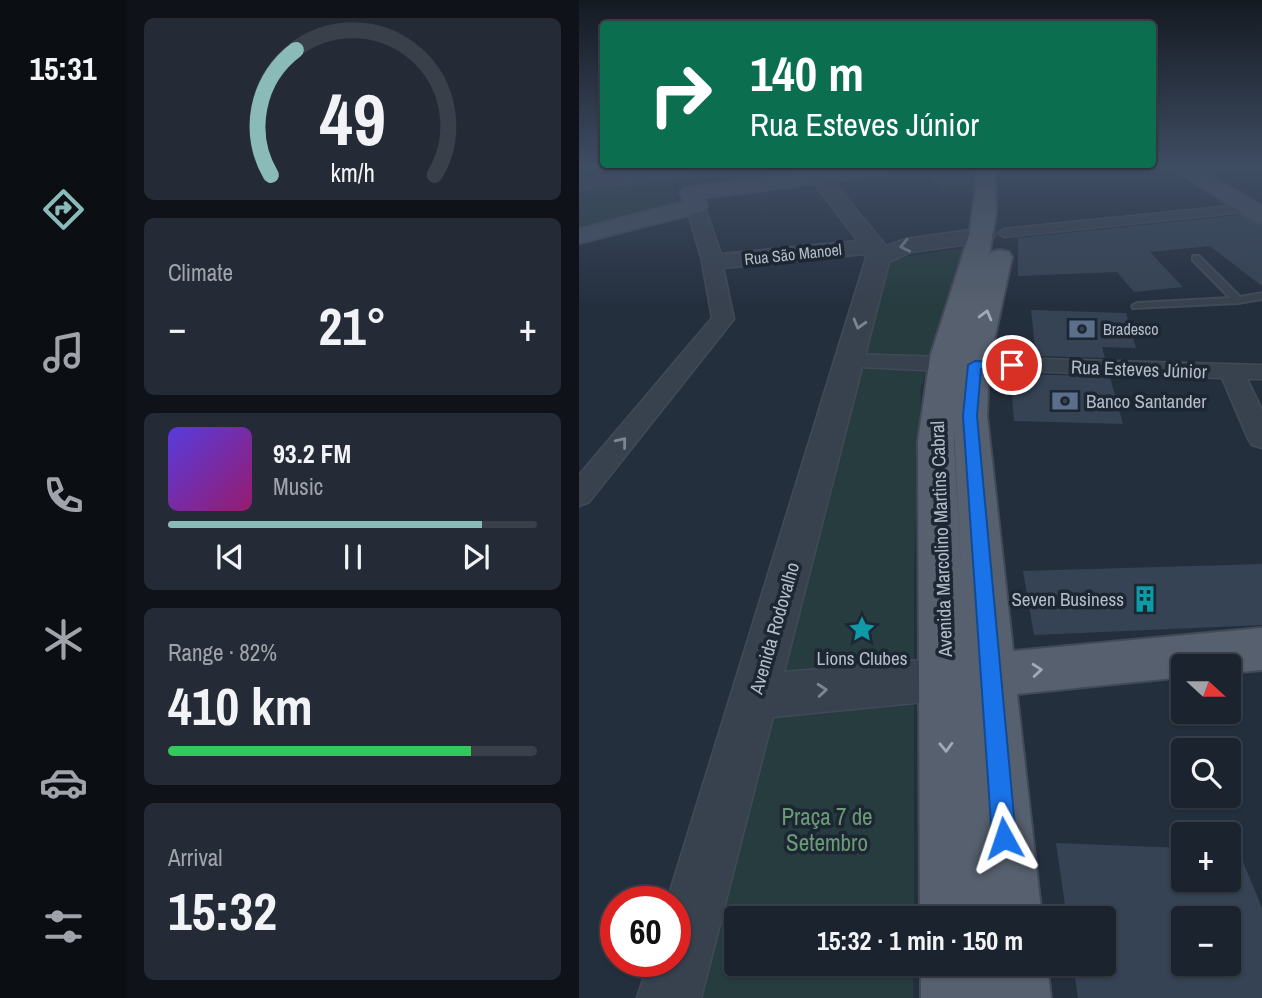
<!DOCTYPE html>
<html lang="en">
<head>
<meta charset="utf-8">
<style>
	:root { --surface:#1b232e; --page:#242b36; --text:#f1f3f6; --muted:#a0a4aa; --line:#39404a; --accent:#8bbbb9 }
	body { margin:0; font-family:"Archivo Narrow",sans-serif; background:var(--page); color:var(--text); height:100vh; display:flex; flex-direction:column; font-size:26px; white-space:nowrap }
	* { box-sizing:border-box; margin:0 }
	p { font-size:23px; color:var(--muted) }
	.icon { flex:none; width:38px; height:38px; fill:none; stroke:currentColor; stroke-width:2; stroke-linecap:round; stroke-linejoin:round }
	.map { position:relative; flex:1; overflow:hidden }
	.drawer { display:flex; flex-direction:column; gap:18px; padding:18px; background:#0f1319; width:453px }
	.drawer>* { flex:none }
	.hud { position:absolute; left:21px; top:21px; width:556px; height:147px; border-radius:7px; box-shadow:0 2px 5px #0004,0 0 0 2px var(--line); background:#0b6e4f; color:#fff; overflow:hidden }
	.needle { width:46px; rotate:111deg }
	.fabs { position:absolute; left:592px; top:654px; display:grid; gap:14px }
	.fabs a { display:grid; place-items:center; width:70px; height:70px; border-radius:7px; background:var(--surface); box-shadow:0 2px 5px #0004,0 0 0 2px var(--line); font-size:35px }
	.speed { position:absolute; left:21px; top:886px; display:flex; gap:14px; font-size:35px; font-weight:700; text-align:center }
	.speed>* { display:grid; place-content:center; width:91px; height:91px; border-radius:50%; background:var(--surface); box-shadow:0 2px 5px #0004,0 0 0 2px var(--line); line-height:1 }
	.speed .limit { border:10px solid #d22; background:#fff; color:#111 }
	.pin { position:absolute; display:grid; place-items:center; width:60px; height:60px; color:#fff; margin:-30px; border:4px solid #fff; border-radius:50%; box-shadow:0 2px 7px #0007 }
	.me { position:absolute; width:77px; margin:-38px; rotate:355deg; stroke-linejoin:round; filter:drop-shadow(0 0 5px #0008) }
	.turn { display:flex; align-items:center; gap:24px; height:147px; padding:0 35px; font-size:32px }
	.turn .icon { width:91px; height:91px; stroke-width:2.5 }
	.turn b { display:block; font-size:49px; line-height:60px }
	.big { font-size:52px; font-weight:700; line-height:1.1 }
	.drawer .tile { flex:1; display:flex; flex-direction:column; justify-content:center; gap:10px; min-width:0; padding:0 24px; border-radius:10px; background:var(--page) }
	.drawer .dial { align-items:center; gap:0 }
	.dial svg { height:182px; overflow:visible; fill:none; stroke:var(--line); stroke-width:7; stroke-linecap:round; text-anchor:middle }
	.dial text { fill:var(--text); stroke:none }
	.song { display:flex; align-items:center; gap:21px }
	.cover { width:84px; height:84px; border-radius:10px; background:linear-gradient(135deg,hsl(250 70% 55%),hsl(320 70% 35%)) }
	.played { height:7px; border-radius:4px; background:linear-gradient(90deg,var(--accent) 85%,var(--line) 85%) }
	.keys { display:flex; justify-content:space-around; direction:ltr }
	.heat { display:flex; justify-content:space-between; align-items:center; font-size:38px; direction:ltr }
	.charge { height:10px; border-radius:5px; background:linear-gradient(90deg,#34c759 82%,var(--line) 0) }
	.trip { position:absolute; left:145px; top:906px; width:392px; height:70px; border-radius:7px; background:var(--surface); box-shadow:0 2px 5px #0004,0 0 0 2px var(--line); font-weight:700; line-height:70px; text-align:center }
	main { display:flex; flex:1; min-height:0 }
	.menu { display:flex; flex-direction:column; width:126px; justify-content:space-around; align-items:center; background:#0b0e12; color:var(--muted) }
	.menu .icon { width:49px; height:49px }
	.menu .on { color:var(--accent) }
	.menu b { font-size:32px; color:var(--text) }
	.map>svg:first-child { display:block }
</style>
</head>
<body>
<main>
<nav class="menu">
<b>15:31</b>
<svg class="icon on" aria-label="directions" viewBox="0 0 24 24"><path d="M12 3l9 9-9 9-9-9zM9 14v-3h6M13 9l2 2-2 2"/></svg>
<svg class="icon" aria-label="music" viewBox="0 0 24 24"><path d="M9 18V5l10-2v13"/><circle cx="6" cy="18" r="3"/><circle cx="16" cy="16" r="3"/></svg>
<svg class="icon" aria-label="phone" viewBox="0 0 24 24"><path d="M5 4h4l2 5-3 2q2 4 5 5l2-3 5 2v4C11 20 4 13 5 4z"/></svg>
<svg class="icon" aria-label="climate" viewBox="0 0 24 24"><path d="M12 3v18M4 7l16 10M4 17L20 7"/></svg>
<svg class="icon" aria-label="car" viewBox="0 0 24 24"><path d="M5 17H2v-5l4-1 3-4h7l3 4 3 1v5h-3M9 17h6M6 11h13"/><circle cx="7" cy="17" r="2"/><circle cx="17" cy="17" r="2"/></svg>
<svg class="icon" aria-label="filters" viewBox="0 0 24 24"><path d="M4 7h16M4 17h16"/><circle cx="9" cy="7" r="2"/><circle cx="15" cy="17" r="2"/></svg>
</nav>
<section class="drawer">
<div class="tile dial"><svg viewBox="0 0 100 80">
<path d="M14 69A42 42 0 1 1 86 69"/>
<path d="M14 69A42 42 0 0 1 25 14" stroke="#8bbbb9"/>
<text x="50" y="56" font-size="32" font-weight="700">49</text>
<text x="50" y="72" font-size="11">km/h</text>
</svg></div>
<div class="tile"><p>Climate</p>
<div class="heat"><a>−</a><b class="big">21°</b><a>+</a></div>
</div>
<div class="tile">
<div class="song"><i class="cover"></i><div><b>93.2 FM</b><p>Music</p></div></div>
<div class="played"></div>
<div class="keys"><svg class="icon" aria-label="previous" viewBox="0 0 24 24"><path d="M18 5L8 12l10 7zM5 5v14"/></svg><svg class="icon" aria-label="pause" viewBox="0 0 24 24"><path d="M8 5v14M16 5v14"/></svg><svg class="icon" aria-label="next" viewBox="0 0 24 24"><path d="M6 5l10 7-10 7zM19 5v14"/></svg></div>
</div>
<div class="tile"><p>Range · 82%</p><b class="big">410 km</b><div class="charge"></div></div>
<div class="tile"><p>Arrival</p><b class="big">15:32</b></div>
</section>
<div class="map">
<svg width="683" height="998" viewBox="0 0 683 998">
	<rect width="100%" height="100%" fill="#242f3e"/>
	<path fill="#263c3f" d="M342,167H397L400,192L362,191Z
		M93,177L98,206L0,231V188Z
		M389,248L342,387L335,570V919H158V964H334V998H114L308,259Z"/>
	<path fill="#364354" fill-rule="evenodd" d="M661,215L683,225V286L631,246L571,252L604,287L555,292L538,272L439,276V238Z
		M452,310L547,313L557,348L523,347L526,358L457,356Z
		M447,374L531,377L544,424L435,421L432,381Z
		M683,564V625L455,635L444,571Z
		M649,825L683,908V998H499L494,964H525V919H488L477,843L604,848V880H649ZM604,919H649V964H604Z"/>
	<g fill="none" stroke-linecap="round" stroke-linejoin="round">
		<defs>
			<path id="service" d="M614,256H620L661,297L683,293V299L659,303L554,308L553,306L558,303L651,298L614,260Z"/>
			<path id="pedestrian" d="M671,204L677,208L675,211L425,237L419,233L425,229Z"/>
			<path id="minor" d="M104,167L111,168L114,171L106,176L0,189V179Z
				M133,256L143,262L155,319L10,502L0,506V475L133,318L123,262Z
				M269,354L365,357L373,359L377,364L373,369L365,371L261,366L257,361L261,356Z
				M395,357L683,365V379H668L683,410V448L673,445L669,439L643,378L387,369L383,364L387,359Z"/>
			<path id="tertiary" d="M223,167H242L307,246L327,239L405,228L413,230L416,235L413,240L405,242L332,252L310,262L205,672L366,658L382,664L389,679L382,694L366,700L194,717L122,998H58L70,961H96V901H88L287,258L286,254L133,269L125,267L107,206L110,202H124L142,254L279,241Z"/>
			<path id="secondary" d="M268,167H321L318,171L311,173L125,198L128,206L125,211L0,243V229L105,202L102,193L105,188Z
				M593,167H616L683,206V223L675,221Z"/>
			<path id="primary" d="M396,167H416L417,213L410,255L412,252L421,250L430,252L433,257L410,364L408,416L434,651L683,628V670L649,673V667H604V677L438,694L463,919H341L339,441L351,357L390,235L397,190ZM375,431L382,569L375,441Z
				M342,964H468L472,998H342Z"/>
		</defs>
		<use href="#service" stroke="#414a57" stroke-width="4"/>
		<use href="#pedestrian" stroke="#414a57" stroke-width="3"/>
		<use href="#minor" stroke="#414a57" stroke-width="3"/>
		<use href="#tertiary" stroke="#414a57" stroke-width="3"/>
		<use href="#secondary" stroke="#414a57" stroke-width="4"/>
		<use href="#primary" stroke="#414a57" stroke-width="4"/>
		<use href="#service" fill="#38414e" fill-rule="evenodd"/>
		<use href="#pedestrian" fill="#38414e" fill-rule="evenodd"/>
		<use href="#minor" fill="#38414e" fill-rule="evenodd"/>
		<use href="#tertiary" fill="#38414e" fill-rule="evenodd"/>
		<use href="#secondary" fill="#465061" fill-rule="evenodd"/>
		<use href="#primary" fill="#56606e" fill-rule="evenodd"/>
	</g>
	<defs><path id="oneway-chevron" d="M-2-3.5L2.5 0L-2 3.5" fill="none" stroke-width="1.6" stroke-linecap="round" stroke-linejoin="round" transform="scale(1.75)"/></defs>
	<g stroke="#7c8592">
		<use href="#oneway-chevron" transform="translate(326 246) rotate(167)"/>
		<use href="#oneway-chevron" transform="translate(280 324) rotate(106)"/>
		<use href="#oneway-chevron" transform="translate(43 442) rotate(-51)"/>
		<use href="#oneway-chevron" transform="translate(243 690) rotate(-5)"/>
	</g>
	<g stroke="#a1aab7">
		<use href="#oneway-chevron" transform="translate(407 315) rotate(-75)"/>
		<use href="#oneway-chevron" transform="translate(458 670) rotate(-5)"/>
		<use href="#oneway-chevron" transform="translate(367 747) rotate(88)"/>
	</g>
	<linearGradient id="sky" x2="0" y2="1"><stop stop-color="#141a22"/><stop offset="0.55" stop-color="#3f4d63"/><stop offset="1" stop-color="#3f4d63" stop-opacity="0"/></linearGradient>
	<rect width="683" height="306" fill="url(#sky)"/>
	<path fill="#1a73e8" stroke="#114b97" stroke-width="2" d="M396,361L433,362L440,365L433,369H402L398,416L437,838L434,847L425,850L417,847L413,838L384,416L389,365Z"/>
	<defs>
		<symbol id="bank-bare" viewBox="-9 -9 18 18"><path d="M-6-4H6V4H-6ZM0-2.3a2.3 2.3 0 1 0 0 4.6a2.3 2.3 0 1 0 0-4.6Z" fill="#5c6f8a" stroke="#1d2633" stroke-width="2.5" paint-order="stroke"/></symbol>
		<symbol id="building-bare" viewBox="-9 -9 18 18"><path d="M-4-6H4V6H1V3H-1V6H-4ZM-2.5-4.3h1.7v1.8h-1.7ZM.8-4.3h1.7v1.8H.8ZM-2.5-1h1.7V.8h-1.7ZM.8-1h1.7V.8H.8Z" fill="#0f9aa8" stroke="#1d2633" stroke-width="2.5" paint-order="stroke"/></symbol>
		<symbol id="sight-bare" viewBox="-9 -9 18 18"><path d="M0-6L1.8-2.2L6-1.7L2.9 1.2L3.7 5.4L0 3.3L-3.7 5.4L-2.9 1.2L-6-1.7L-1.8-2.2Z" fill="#0f9aa8" stroke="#1d2633" stroke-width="2.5" paint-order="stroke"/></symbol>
	</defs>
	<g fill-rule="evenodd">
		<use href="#bank-bare" x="484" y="310" width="38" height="38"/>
		<use href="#bank-bare" x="467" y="382" width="38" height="38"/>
		<use href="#building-bare" x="547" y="580" width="38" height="38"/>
		<use href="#sight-bare" x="264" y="610" width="38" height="38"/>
	</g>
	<g text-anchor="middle" stroke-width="7" stroke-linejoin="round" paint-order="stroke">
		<g font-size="16" fill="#b4bcc9" stroke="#1d2633">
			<text transform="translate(214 254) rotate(-6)" y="6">Rua São Manoel</text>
		</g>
		<g font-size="16" fill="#b4bcc9" stroke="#1d2633" text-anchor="start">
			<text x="524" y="335">Bradesco</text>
		</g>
		<g font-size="19" fill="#b4bcc9" stroke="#1d2633">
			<text transform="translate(560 369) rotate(2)" y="7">Rua Esteves Júnior</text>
			<text transform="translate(362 539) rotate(-92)" y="7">Avenida Marcolino Martins Cabral</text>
			<text transform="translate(195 628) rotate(-74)" y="7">Avenida Rodovalho</text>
		</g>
		<g font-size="19" fill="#b4bcc9" stroke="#1d2633" text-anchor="start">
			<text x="507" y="408">Banco Santander</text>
			<text x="545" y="606" text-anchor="end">Seven Business</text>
			<text x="283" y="665" text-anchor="middle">Lions Clubes</text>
		</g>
		<g font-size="23" fill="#6b9a76" stroke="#1d2633">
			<text x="248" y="825">Praça 7 de<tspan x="248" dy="26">Setembro</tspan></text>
		</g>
	</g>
</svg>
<div class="fabs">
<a><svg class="needle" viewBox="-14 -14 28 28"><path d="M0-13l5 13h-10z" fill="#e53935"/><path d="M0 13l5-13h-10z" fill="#a0a4aa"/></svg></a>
<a><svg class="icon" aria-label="search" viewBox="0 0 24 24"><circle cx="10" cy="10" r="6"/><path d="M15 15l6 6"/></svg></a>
<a>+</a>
<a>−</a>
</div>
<div class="speed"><div class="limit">60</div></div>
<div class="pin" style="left:433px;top:365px;background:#d93025"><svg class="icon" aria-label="arrive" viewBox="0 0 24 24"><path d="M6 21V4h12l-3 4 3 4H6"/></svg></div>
<svg class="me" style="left:425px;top:838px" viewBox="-20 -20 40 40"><path d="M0-17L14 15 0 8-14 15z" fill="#1a73e8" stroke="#fff" stroke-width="4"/></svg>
<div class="trip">15:32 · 1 min · 150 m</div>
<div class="hud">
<div class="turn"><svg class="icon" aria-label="right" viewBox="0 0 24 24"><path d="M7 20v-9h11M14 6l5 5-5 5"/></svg><div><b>140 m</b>Rua Esteves Júnior</div></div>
</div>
</div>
</main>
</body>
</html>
